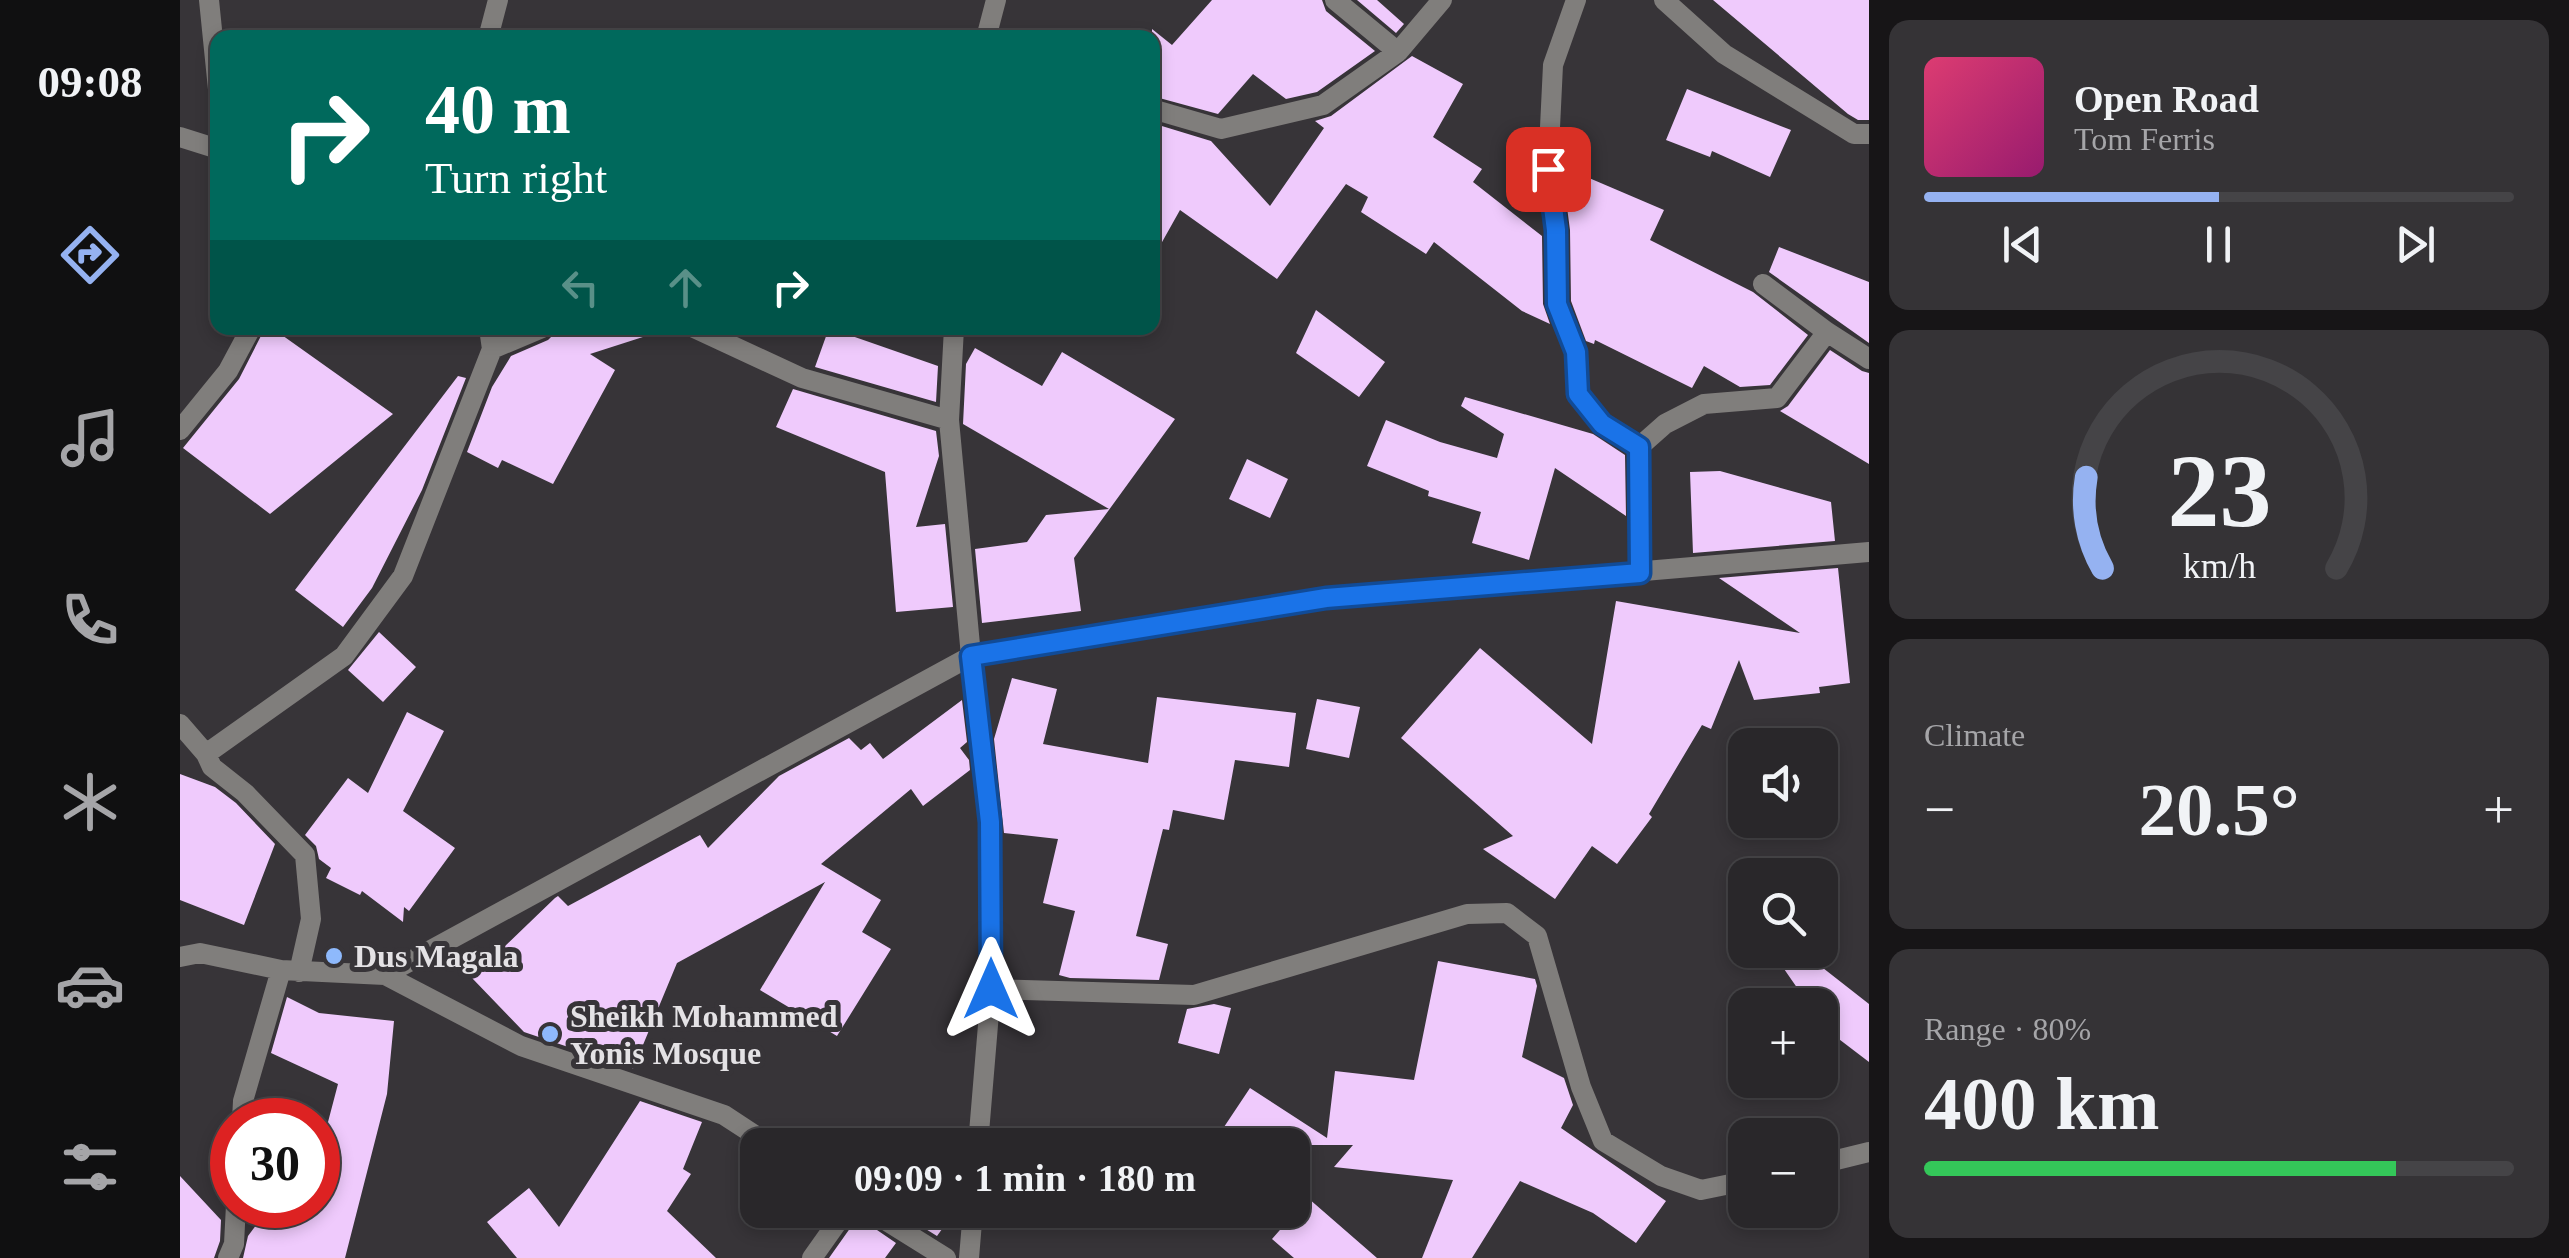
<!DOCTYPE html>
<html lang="en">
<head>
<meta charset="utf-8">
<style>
	:root { --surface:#29272a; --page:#353336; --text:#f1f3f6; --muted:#a5a5a8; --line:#454447; --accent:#95b2f1 }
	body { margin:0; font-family:"Times New Roman",serif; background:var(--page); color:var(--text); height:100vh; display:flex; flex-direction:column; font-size:38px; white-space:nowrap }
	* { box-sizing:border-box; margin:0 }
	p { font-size:32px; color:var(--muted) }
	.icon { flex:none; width:55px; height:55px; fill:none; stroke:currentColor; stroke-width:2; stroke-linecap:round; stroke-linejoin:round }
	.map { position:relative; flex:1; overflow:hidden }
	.side { display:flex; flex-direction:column; gap:20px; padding:20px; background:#171517; width:700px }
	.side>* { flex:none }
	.top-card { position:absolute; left:30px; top:30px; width:950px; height:305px; border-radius:20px; box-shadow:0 5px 15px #0003,0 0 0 2px var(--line); background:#00695c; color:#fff; overflow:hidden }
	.controls { position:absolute; left:1548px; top:728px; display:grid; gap:20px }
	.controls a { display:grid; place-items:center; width:110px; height:110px; border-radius:20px; background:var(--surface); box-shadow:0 5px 15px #0003,0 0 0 2px var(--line); font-size:50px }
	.speed { position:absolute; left:30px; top:1098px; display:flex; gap:20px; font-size:50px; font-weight:700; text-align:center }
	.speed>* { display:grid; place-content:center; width:130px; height:130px; border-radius:50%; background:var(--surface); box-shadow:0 5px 15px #0003,0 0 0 2px var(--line); line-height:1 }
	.speed .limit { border:15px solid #d22; background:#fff; color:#111 }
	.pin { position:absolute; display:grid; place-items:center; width:85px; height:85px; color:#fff; margin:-42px; border-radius:20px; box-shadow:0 5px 15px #0006 }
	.me { position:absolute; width:110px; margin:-55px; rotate:0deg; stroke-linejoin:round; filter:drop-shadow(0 0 8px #0008) }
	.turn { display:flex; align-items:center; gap:35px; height:210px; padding:0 50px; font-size:45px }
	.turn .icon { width:130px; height:130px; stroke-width:2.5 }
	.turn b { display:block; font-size:70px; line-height:85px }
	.lanes { display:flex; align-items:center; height:95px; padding:0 50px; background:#0003; justify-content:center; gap:50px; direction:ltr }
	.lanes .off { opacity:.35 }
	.big { font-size:75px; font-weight:600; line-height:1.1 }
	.side .tile { flex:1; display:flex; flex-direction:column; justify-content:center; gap:15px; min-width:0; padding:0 35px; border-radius:20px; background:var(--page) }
	.side .dial { align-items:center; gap:0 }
	.dial svg { height:260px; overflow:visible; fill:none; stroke:var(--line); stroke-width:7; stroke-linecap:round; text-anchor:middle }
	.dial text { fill:var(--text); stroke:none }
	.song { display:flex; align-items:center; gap:30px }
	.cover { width:120px; height:120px; border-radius:15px; background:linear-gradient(135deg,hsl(340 70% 55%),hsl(320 70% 35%)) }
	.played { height:10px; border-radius:5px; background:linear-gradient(90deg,var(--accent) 50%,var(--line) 50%) }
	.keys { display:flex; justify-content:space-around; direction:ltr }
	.heat { display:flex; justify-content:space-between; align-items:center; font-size:55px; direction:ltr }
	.charge { height:15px; border-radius:8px; background:linear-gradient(90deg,#34c759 80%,var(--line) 0) }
	.trip { position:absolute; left:560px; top:1128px; width:570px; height:100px; border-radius:20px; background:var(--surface); box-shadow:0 5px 15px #0003,0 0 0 2px var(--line); font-weight:600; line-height:100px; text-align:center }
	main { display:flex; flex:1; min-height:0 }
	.dock { display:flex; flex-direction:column; width:180px; justify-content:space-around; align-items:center; background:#101011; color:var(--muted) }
	.dock .icon { width:70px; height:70px }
	.dock .on { color:var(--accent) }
	.dock b { font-size:45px; color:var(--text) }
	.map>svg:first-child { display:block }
</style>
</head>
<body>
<main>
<nav class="dock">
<b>09:08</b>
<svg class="icon on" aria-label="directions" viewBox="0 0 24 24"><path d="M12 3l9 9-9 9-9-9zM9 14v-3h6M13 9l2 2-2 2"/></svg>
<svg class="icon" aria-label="music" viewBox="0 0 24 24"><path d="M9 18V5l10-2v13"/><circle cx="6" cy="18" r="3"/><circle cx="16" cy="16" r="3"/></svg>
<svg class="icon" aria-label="phone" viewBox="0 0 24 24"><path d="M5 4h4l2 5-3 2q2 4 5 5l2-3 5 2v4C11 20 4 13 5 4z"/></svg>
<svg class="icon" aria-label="climate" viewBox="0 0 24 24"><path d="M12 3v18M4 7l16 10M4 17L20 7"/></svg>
<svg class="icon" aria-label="car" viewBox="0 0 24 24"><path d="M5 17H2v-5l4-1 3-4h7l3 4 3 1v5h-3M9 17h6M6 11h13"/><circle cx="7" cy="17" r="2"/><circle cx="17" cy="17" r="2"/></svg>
<svg class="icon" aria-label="filters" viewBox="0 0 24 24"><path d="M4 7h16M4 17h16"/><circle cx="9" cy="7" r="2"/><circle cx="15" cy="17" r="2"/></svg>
</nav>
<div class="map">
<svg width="1689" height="1258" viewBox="0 0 1689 1258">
	<rect width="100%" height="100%" fill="#373438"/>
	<path fill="#efcafc" d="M1032,0H1142L1146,11L1195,51L1137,92L1106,99L1073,74L1038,114L972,96V29L992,45Z
		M1177,0H1197L1224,24L1216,33Z
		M1533,0H1689V120H1678L1668,114Z
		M1232,56L1283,84L1253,137L1302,169L1293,182L1362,236L1363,304L1370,324L1342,311L1254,242L1246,254L1181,212L1188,197L1166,184L1097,279L1000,210L972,260V123L1031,141L1090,206L1144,128L1135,121L1151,116Z
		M1507,89L1611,130L1590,177L1532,151L1530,157L1486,140Z
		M1402,154V175L1484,210L1470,240L1573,292L1628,335L1590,385L1560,387L1524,366L1512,388L1415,340L1414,344L1406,341L1391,301L1390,230L1385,192Z
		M1599,247L1689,282V343L1589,272Z
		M1136,310L1205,362L1179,397L1116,353Z
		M85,328H92L213,414L90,514L3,448L59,379Z
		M375,328H465L466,336L410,354L435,370L373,484L322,460L318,468L287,452L312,387L331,356L368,340L373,335Z
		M649,328L758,366L756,402L635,367Z
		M795,348L862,386L882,352L995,419L894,558L901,611L802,623L795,549L847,542L866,515L929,509L783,424L786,364Z
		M1650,350L1682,371L1689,373V464L1600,411L1608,406Z
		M278,376L286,378L242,490L192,588L163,627L115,590Z
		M613,389L756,431L759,456L736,527L765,524L773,607L716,612L705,472L596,427Z
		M1285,397L1413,434L1445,455L1446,516L1375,468L1349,560L1292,543L1301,512L1248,496L1249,491L1187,466L1206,420L1260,442L1317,458L1324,434L1281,406Z
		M1067,459L1108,479L1090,518L1049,499Z
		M1540,471L1651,502L1655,541L1513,553L1510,472Z
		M1658,568L1670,683L1639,687L1640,693L1574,700L1559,660L1531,729L1522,725L1469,814L1472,817L1437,864L1412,846L1375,899L1303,849L1333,836L1221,738L1300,648L1412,744L1436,601L1620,633L1539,578Z
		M199,632L236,667L203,702L168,670Z
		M832,678L877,689L863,744L968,763L977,697L1116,713L1109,767L1055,760L1044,820L993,810L989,830L983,829L956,936L988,944L979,980L890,978L879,975L895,911L863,903L878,839L824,833L814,739Z
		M1137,699L1180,707L1169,758L1126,749Z
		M782,700L787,742L780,748L789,760L790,770L743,806L731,789L641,864L701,900L682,932L711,949L657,1036L580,990L645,882L497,963L453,1069L344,1032L292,978L375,898L378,896L388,906L520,835L528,848L599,776L669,738L681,750L690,743L703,759Z
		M227,712L264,731L223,811L275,848L229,911L224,907L223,922L182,891L180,895L146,878L151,868L139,859L136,846L125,835L168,778L188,793Z
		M0,774L35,787L56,803L95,844L64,925L0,900Z
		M1591,950H1620L1689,1004V1062L1647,1030L1640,1020V1005H1629Z
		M1258,961L1355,979L1357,986L1342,1057L1384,1078L1393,1105L1381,1128L1486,1201L1456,1243L1413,1213L1340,1181L1292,1258H1242L1273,1180L1154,1167L1173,1145H1032L1070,1088L1147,1138L1155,1071L1234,1080Z
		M107,997L139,1013L214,1021L207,1094L165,1258H63L68,1236L91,1205H138V1160L158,1084L91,1053Z
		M1034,1004L1051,1008L1039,1054L998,1043L1007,1009Z
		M460,1101L522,1122L503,1169L511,1174L487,1211L536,1258H337L307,1222L349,1188L379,1227Z
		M0,1176L41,1220L40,1241L34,1258H0Z
		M1128,1198L1197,1258H1114L1092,1239Z
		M715,1210H776L757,1236Z
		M678,1217L716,1243L705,1258H649Z"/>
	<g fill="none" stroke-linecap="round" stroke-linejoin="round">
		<path stroke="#807e7c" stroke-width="20" d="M29,0L38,89
			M1155,0L1218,52L1262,0
			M1396,0L1373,65L1368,169L1376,230L1377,304L1396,352L1398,393L1422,424L1459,447L1460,573
			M1484,0L1544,54L1674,134H1689
			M308,38L318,0
			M806,38L816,0
			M972,109L1041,129L1143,105L1218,52
			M0,137L38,149
			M1583,284L1647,332L1689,359
			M514,328L622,378L769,420
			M774,328L769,420L791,656L810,822L811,989L798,1145
			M312,349L362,328
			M0,430L48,371L71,328
			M1459,447L1485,424L1524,404L1597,398L1647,332
			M0,724L26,754
			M0,957L20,953L101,970L205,975L791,656L1146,598L1689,552
			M119,972L131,919L125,855L65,793L32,767L26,754L164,656L223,576L312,349L309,328
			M205,975L341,1046L544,1115L590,1145
			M811,989L1014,995L1287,914L1327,913L1357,936L1401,1087L1423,1141L1481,1176L1521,1190L1565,1181
			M62,1120L63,1101L101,970
			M1640,1164L1689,1152
			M689,1210L766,1258
			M48,1258L54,1244L56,1205
			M632,1258L666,1210
			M789,1258L793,1210"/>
	</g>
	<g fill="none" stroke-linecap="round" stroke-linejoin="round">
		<defs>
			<path id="route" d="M811,989L810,822L791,656L1146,598L1460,573L1459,447L1422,424L1398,394L1396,352L1377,304L1376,230L1368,169"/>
		</defs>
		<use href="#route" stroke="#114b97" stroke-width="25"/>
		<use href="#route" stroke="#1a73e8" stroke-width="18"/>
	</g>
	<g fill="#8eb9fc" stroke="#373438" stroke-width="4">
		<circle cx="154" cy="956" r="10"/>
		<circle cx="370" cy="1034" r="10"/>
	</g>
	<g text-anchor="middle" stroke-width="10" stroke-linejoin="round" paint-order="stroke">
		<g font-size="32" font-weight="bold" fill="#e4e2e5" stroke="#373438" text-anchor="start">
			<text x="174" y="967">Dus Magala</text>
			<text x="390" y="1027">Sheikh Mohammed<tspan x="390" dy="37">Yonis Mosque</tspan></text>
		</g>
	</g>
</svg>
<div class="controls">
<a><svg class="icon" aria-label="sound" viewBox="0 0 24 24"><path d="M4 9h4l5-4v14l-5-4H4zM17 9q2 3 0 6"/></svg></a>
<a><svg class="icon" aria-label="search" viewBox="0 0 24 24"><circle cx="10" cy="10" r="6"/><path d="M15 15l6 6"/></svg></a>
<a>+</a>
<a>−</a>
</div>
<div class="speed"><div class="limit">30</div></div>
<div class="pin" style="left:1368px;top:169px;background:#d93025"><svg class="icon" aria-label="arrive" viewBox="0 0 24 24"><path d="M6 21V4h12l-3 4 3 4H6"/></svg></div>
<svg class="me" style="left:811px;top:989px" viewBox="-20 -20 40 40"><path d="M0-17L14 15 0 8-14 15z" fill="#1a73e8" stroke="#fff" stroke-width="4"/></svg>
<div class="trip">09:09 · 1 min · 180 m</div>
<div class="top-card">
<div class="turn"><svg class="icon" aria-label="right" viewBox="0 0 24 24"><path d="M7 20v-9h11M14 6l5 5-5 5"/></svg><div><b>40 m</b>Turn right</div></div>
<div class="lanes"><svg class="icon off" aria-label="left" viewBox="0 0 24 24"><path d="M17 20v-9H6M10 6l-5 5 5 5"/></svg><svg class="icon off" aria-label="ahead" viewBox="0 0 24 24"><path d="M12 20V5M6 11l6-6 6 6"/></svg><svg class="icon" aria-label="right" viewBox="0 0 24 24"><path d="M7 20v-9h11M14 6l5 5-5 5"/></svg></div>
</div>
</div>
<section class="side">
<div class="tile">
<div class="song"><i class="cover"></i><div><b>Open Road</b><p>Tom Ferris</p></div></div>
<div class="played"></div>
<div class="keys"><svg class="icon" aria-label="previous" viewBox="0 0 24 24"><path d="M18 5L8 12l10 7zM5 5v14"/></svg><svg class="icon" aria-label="pause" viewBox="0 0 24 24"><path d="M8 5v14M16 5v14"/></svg><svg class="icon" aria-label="next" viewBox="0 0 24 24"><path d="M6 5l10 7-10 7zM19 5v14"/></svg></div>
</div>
<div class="tile dial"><svg viewBox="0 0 100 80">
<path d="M14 69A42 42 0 1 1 86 69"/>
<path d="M14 69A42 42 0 0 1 9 41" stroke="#95b2f1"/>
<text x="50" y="56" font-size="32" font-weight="700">23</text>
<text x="50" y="72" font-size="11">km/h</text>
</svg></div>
<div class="tile"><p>Climate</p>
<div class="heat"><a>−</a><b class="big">20.5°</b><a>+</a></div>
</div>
<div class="tile"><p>Range · 80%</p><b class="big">400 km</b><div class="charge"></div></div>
</section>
</main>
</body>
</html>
